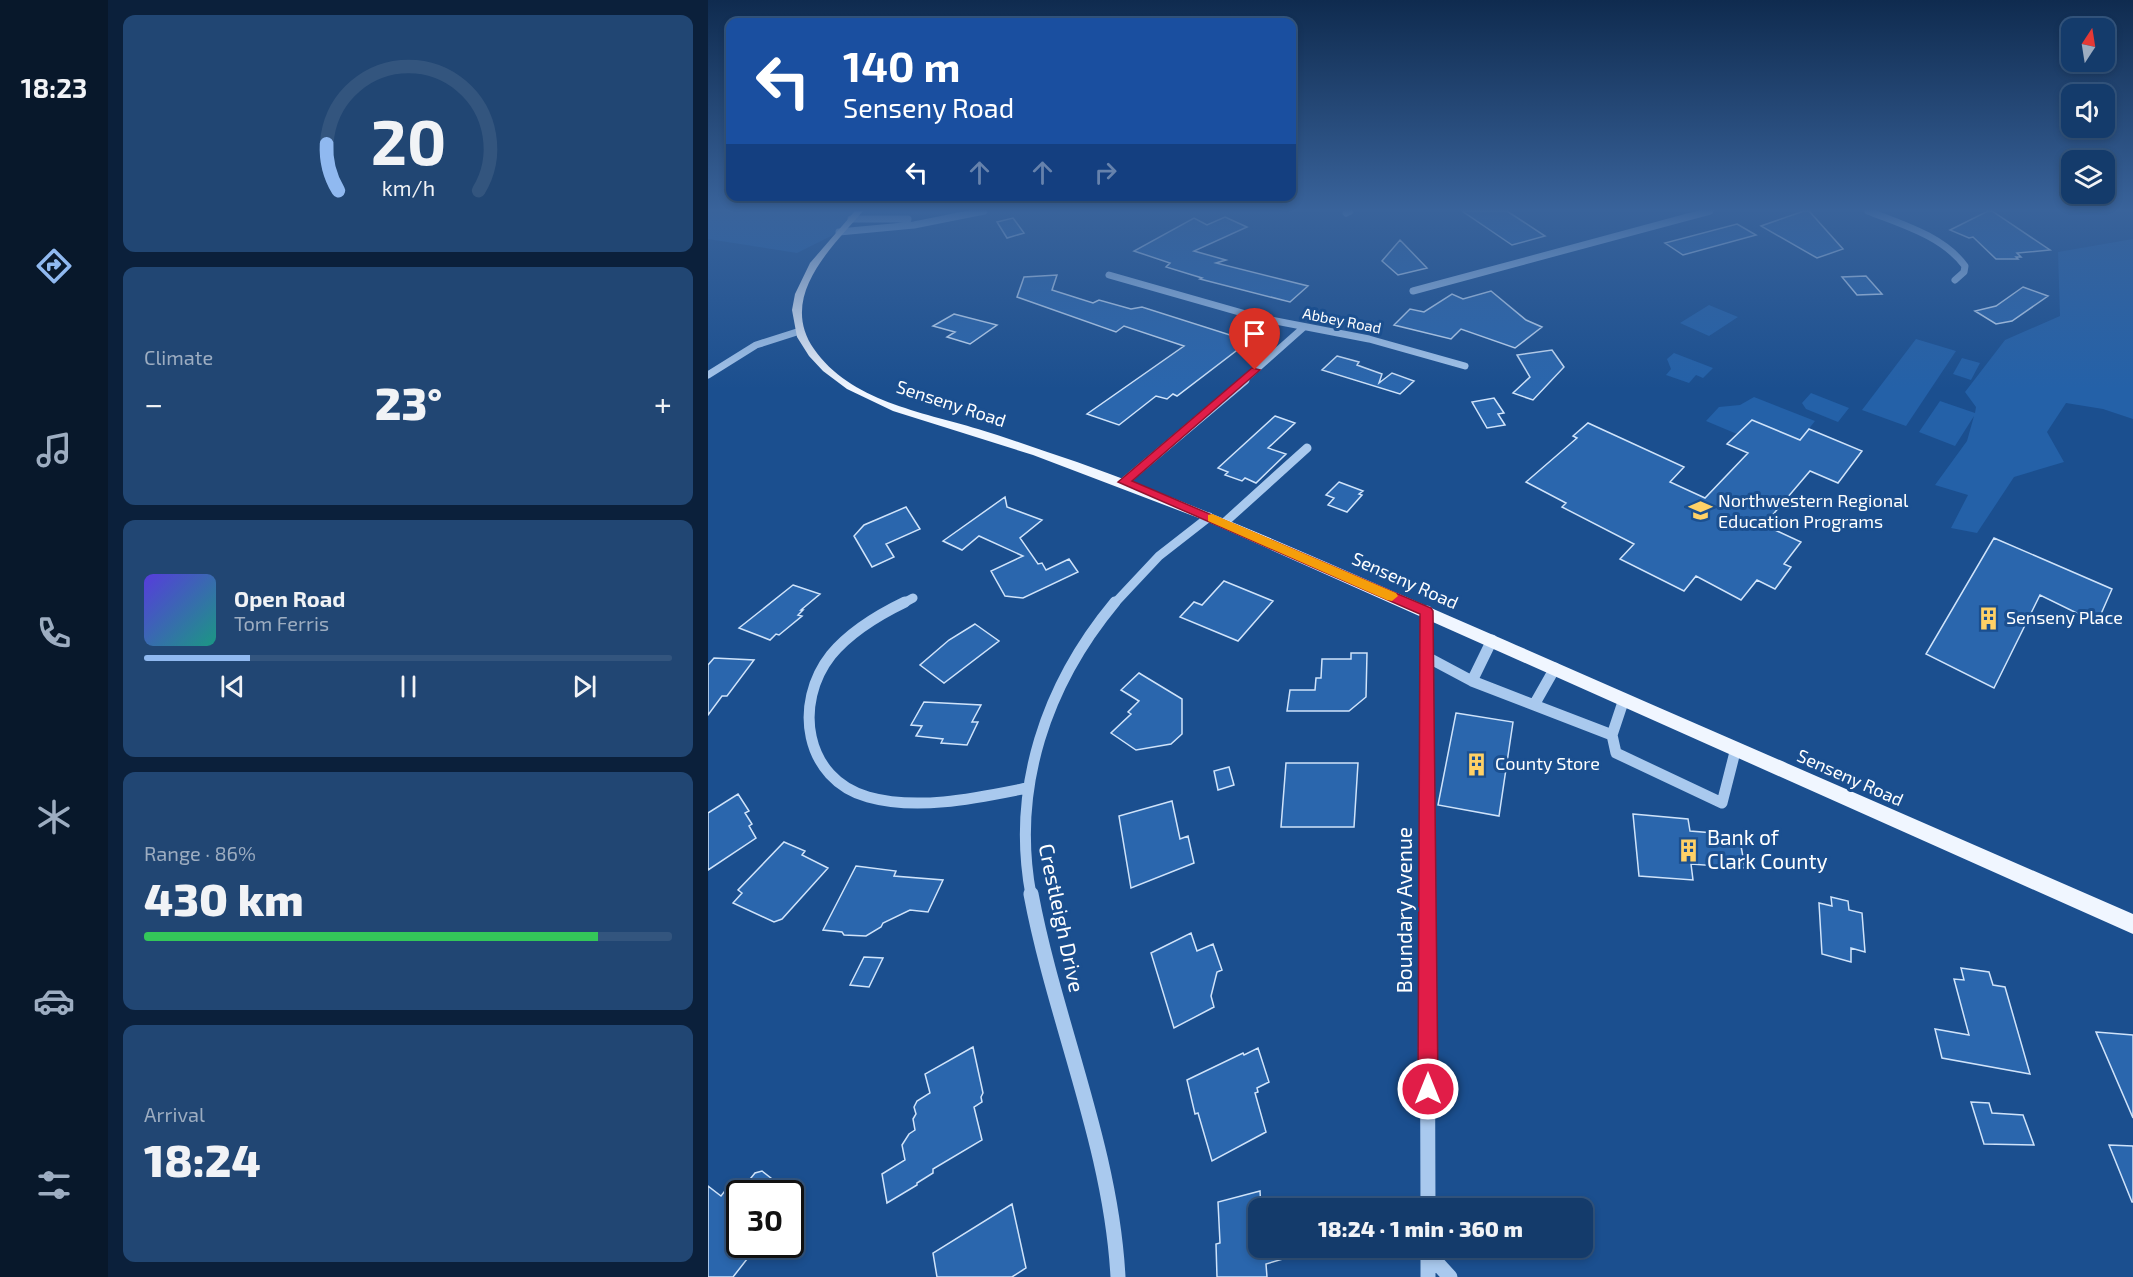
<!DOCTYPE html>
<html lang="en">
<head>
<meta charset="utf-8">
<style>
	:root { --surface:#143b6b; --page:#214673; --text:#f1f3f6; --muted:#9dadc1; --line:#33557e; --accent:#90b9f0 }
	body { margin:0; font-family:"Exo 2",sans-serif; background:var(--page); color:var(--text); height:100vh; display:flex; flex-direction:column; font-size:22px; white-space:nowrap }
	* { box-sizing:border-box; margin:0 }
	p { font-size:20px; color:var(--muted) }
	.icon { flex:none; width:33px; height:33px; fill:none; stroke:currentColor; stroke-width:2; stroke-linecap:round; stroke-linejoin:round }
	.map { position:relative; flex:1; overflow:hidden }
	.sheet { display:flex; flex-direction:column; gap:15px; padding:15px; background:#0b203b; width:600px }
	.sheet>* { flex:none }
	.top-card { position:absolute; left:18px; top:18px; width:570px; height:183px; border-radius:12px; box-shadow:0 3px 9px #0003,0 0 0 2px var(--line); background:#1a4fa0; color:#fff; overflow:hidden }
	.needle { width:39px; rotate:12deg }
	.buttons { position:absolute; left:1353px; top:18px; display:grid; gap:12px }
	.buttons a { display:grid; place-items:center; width:54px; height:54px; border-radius:12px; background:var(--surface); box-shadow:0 3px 9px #0003,0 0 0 2px var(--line); font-size:30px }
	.speed { position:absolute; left:18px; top:1180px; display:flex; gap:12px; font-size:30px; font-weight:700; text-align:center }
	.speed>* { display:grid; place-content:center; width:78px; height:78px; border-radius:50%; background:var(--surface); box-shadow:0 3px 9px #0003,0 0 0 2px var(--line); line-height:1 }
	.speed .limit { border:3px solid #111; border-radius:9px; background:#fff; color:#111 }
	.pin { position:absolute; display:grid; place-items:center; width:51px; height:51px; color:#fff; margin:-62px -26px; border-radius:50% 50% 50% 0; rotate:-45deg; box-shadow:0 0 6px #0007 }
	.pin .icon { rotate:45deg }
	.me { position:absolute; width:66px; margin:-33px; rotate:0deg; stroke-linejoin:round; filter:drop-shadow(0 0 4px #0008) }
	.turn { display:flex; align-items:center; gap:21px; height:126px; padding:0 18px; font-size:27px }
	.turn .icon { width:78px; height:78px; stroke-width:2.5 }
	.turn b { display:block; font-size:42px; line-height:51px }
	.lanes { display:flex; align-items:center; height:57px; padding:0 18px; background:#0003; justify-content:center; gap:30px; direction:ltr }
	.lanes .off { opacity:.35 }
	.big { font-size:45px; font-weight:800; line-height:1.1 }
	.sheet .card { flex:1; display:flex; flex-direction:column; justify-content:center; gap:9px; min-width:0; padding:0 21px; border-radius:12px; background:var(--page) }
	.sheet .dial { align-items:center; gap:0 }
	.dial svg { height:156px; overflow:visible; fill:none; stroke:var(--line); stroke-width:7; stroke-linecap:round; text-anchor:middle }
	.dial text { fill:var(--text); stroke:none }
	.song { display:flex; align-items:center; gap:18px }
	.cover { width:72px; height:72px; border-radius:9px; background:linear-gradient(135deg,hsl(250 70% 55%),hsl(170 70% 35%)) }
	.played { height:6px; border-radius:3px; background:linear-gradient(90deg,var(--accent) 20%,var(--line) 20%) }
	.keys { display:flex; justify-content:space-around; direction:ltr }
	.heat { display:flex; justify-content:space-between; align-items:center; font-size:33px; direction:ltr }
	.charge { height:9px; border-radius:4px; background:linear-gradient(90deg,#34c759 86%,var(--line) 0) }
	.trip { position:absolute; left:540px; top:1198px; width:345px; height:60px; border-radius:12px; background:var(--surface); box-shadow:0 3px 9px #0003,0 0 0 2px var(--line); font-weight:800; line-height:60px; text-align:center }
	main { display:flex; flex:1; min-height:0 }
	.tabs { display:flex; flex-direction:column; width:108px; justify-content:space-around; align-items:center; background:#08182b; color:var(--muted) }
	.tabs .icon { width:42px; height:42px }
	.tabs .selected { color:var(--accent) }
	.tabs b { font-size:27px; color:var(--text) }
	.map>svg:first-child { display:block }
</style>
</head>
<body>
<main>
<nav class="tabs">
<b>18:23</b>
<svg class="icon selected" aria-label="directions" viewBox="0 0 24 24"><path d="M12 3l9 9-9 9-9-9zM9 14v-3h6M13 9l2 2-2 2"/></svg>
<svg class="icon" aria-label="music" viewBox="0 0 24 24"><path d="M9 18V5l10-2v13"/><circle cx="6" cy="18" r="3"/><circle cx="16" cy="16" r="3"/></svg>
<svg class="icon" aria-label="phone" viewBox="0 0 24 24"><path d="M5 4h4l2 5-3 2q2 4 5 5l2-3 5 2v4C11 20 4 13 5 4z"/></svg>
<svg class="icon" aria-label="climate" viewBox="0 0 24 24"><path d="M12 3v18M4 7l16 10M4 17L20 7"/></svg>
<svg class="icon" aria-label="car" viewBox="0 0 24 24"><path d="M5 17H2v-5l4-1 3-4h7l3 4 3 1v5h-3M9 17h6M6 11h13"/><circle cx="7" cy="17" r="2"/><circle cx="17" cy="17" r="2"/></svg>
<svg class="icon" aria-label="filters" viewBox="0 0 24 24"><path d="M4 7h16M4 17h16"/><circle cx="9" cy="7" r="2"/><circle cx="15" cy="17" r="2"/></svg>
</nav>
<section class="sheet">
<div class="card dial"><svg viewBox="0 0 100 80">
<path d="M14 69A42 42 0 1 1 86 69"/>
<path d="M14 69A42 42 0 0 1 8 45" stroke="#90b9f0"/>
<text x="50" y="56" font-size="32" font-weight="700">20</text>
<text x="50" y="72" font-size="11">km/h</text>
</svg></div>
<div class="card"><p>Climate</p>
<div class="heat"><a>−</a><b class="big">23°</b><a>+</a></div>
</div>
<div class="card">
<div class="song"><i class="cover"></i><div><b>Open Road</b><p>Tom Ferris</p></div></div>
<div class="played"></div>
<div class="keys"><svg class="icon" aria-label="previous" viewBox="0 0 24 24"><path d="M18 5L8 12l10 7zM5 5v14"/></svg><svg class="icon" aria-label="pause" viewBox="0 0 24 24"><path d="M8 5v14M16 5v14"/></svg><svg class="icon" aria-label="next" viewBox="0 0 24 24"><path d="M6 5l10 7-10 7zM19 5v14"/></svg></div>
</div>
<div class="card"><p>Range · 86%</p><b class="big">430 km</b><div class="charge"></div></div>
<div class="card"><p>Arrival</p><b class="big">18:24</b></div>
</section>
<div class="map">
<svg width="1425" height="1277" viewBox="0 0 1425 1277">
	<rect width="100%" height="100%" fill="#1b4f8f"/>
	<path fill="#2461a8" d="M0,211H151L131,232L89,253L0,239Z
		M1425,239V419L1395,409L1358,403L1339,432L1356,462L1306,477L1269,533L1243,528L1260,495L1227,485L1259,441L1266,416L1247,446L1211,432L1232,401L1267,413L1268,407L1257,392L1297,340L1352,316L1350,252Z
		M1001,305L1030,317L1001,336L972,323Z
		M1208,339L1248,351L1198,426L1154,410Z
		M966,353L1005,368L995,378L988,375L981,383L958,375L963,369L959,359Z
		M1254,358L1272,363L1263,380L1245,374Z
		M1103,393L1141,408L1130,422L1098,409L1094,403Z
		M1046,397L1107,421L1092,440L1044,420L1029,434L998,421L1011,407L1032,405Z"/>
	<path fill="#2a66ad" stroke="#cfe3fa" stroke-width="1.5" d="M754,211H799L837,236L804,245Z
		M1096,211H1101L1135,249L1109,258L1053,226Z
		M1280,211H1284L1342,250L1309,253L1313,257H1308L1310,259H1288L1265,237L1261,238L1242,230Z
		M517,217L539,227L486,251L518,260L508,263L600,286L582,302L492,279L494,278L458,267L462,263L426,251L486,218L499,225Z
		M305,218L316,233L299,238L289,222Z
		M1029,224L1048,235L975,255L957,243Z
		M692,240L719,268L690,275L674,261Z
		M349,275L344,290L385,303L391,300L423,309L434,307L541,341L469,396L465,394L459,399L448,396L411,425L379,414L476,346L416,326L408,332L309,297L316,277Z
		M1158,276L1174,294L1149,295L1134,277Z
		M1315,287L1340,296L1304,321L1288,324L1267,311L1288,306Z
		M783,291L818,320L834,327L807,348L753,329L743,339L686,325L702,309L716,312L744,294L755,299Z
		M246,314L289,325L262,344L239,337L247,332L225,326Z
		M844,350L856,367L825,400L805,393L822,377L809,355Z
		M629,356L651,362L649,365L674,374L671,383L684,373L706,381L692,394L614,370Z
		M786,398L796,413L790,414L797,425L779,428L764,402Z
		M567,416L587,423L560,448L578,454L548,483L537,478L534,481L517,475L520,472L510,468Z
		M1044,420L1092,440L1101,429L1154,451L1130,483L1102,471L1056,525L1093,542L1076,564L1083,567L1067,589L1049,580L1033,600L988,576L976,591L912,559L926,544L854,507L858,503L818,482L869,438L865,436L880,423L976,467L962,482L997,498L1040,453L1019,444Z
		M631,482L655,491L651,494L654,495L639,512L620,505L626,498L618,495Z
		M297,497L299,507L334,520L312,538L330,564L334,563L338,570L361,559L370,572L315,598L297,596L283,571L315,556L271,536L254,550L235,541Z
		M198,507L212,529L178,544L186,557L164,567L146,536L156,525Z
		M1286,538L1404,589L1389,623L1332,595L1286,688L1218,654Z
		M516,581L565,601L530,641L472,617L486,602L494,605Z
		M85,585L112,594L93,610H95L90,615L94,616L71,635L68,634L62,640L31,628Z
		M267,624L291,641L236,683L212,665L241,640Z
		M643,653H659L658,697L641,711H579L582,690H607L608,678H613L614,659H643Z
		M6,658L46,660L19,696H14L0,715V665Z
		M431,673L474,699V734L463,744L428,750L403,733L423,714L420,712L431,701L413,690Z
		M216,702L273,705L264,722H270L259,745L233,743L235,739L208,736L214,726L203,725Z
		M748,713L805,722L791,816L730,805Z
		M578,763H650L646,827H573Z
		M521,767L526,785L510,790L506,771Z
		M30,794L41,811L37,813L44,824L41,826L48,838L0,870V813Z
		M464,801L472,839L480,836L486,863L423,888L411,816Z
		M925,814L980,819L982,831L1031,835L1037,868L983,864L985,880L931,876Z
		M76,842L97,851L94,855L120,868L74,919L66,922L25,903L34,893L30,890Z
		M148,866L188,871L186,876L235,880L220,912L202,910L175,923L173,927L158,936L136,935L134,932L115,930Z
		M1123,897L1140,901L1141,910L1154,913L1157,952L1143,948V962L1114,954L1111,903L1124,906Z
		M483,933L489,951L505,944L514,970L509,972L503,996L506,1007L466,1028L443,953Z
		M156,957L175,958L161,987L142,985Z
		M1253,968L1281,972L1285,985L1297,987L1322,1074L1234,1058L1227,1029L1261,1035L1246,979L1256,980Z
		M1388,1032L1425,1035V1118Z
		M265,1047L275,1093L273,1097L274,1102L266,1107L274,1140L225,1169V1173L209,1183V1185L179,1203L174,1174L197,1160L194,1145L201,1134L207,1130L205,1119L208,1114L206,1107L209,1101L222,1093L217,1074Z
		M550,1048L561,1082L549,1088L550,1092L547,1093L558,1132L504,1161L490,1113L487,1114L479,1080L535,1053L536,1055Z
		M1263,1102L1281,1103L1284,1113L1315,1115L1326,1145L1276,1144Z
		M1401,1145L1425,1146V1202H1424Z
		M54,1171L68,1182L65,1194H30L47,1173Z
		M0,1186L13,1196L20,1187L32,1196V1245H50L25,1277H0Z
		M552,1191L553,1209H550V1248H595L596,1253L558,1264L559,1277H509L508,1244L512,1243L510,1202Z
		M304,1204L318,1268L304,1277H229L225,1253Z"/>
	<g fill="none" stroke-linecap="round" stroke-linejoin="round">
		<path stroke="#a9c9ee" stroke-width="7" d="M1160,211C1193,224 1235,236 1257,266L1256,272L1247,280
			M638,213L642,211
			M143,219H200
			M131,232L206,225L276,211
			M401,275L552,318L661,339L757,366
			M705,291L1002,211
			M0,375L48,345L92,331
			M535,381L596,327"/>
		<path stroke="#a9c9ee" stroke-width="9" d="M416,482L537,380
			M516,523L599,448
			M194,604L205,598
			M406,604L451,556L501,517"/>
		<path stroke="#a9c9ee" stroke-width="11" d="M197,602C170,615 142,632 123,655C85,703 96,779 160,797C210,811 269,798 319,788
			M719,611V895
			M719,657L764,681L904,735
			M764,681L784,640
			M916,699L904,735L908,753L1014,803L1028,748
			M826,705L847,668
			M323,895C303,788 338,685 407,602"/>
		<path stroke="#a9c9ee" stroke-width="15" d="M323,894C347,1022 403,1145 410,1277
			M719,894L720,1209
			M720,1250V1277
			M720,1253L742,1277"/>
		<path fill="#f0f6ff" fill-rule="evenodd" d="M147,211H155C123,248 70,297 106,349C142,401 214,412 270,429C303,439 336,451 369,462C515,514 656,579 799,641C1007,732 1216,823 1425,914V934L496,520L325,455L185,411L139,389L115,371L101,356L89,337L84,310L87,294L102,263Z"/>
	</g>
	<linearGradient id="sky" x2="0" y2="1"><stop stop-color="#0f2b4f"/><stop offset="0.54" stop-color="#39639b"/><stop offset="1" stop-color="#39639b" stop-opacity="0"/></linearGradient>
	<rect width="1425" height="389" fill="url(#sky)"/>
	<path fill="#e11d48" stroke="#92132f" stroke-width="1.5" d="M544,368L552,370L424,481L723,608L725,611L730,1089L727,1096L720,1099L712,1096L710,1089L712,614L410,482Z"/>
	<path fill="#f59e0b" d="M504,514L688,593L690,596L684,601L679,600L500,521V515Z"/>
	<defs>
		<symbol id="school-bare" viewBox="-9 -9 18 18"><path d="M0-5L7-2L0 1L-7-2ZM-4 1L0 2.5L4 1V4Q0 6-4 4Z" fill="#ffd166" stroke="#1b4f8f" stroke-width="2.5" paint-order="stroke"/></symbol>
		<symbol id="building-bare" viewBox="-9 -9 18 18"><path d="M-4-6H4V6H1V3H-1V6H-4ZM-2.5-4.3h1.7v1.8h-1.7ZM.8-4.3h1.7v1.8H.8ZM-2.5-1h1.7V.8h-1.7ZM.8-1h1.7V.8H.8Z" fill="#ffd166" stroke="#1b4f8f" stroke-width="2.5" paint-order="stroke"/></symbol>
	</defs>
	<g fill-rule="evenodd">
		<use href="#school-bare" x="976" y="494" width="33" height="33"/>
		<use href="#building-bare" x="1264" y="602" width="33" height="33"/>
		<use href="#building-bare" x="752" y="748" width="33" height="33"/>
		<use href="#building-bare" x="964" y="834" width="33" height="33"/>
	</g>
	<g text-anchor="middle" stroke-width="6" stroke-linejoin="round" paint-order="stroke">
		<g font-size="15" fill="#fff" stroke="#1b4f8f">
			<text transform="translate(634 321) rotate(11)" y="5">Abbey Road</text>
		</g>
		<g font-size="18" fill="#fff" stroke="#1b4f8f">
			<text transform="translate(243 404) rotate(18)" y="6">Senseny Road</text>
			<text transform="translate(697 581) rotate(24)" y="6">Senseny Road</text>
			<text transform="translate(1142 778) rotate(24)" y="6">Senseny Road</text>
		</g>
		<g font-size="18" fill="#fff" stroke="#1b4f8f" text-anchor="start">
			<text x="1010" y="507">Northwestern Regional<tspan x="1010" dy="21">Education Programs</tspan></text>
			<text x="1298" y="624">Senseny Place</text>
			<text x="787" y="770">County Store</text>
		</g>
		<g font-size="21" fill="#fff" stroke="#1b4f8f" text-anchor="start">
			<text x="999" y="845">Bank of<tspan x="999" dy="24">Clark County</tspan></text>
		</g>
		<g font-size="21" fill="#fff" stroke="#1b4f8f">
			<text transform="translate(697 910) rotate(-90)" y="7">Boundary Avenue</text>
			<text transform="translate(353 918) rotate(78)" y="7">Crestleigh Drive</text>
		</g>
	</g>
</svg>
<div class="buttons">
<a><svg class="needle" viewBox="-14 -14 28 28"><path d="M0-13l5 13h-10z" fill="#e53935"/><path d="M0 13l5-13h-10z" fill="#9dadc1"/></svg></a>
<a><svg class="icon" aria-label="sound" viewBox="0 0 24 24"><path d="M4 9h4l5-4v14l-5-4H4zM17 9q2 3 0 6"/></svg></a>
<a><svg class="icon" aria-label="layers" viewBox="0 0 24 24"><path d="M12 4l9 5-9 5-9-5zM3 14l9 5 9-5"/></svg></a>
</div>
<div class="speed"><div class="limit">30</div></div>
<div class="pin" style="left:547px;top:370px;background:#d93025"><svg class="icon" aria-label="arrive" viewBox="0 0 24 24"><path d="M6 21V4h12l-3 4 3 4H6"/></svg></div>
<svg class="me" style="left:720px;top:1089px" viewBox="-20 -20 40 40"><circle r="17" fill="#e11d48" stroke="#fff" stroke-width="3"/><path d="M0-11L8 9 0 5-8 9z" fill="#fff"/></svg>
<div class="trip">18:24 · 1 min · 360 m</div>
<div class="top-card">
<div class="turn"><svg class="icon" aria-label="left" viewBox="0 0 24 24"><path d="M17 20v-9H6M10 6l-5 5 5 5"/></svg><div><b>140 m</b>Senseny Road</div></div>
<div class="lanes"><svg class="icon" aria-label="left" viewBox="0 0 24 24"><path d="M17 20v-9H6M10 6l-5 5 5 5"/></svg><svg class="icon off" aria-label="ahead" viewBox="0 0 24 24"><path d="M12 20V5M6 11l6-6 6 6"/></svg><svg class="icon off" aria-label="ahead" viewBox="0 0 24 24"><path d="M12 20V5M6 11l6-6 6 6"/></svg><svg class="icon off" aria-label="right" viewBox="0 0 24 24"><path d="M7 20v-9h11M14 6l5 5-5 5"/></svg></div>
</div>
</div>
</main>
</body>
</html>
